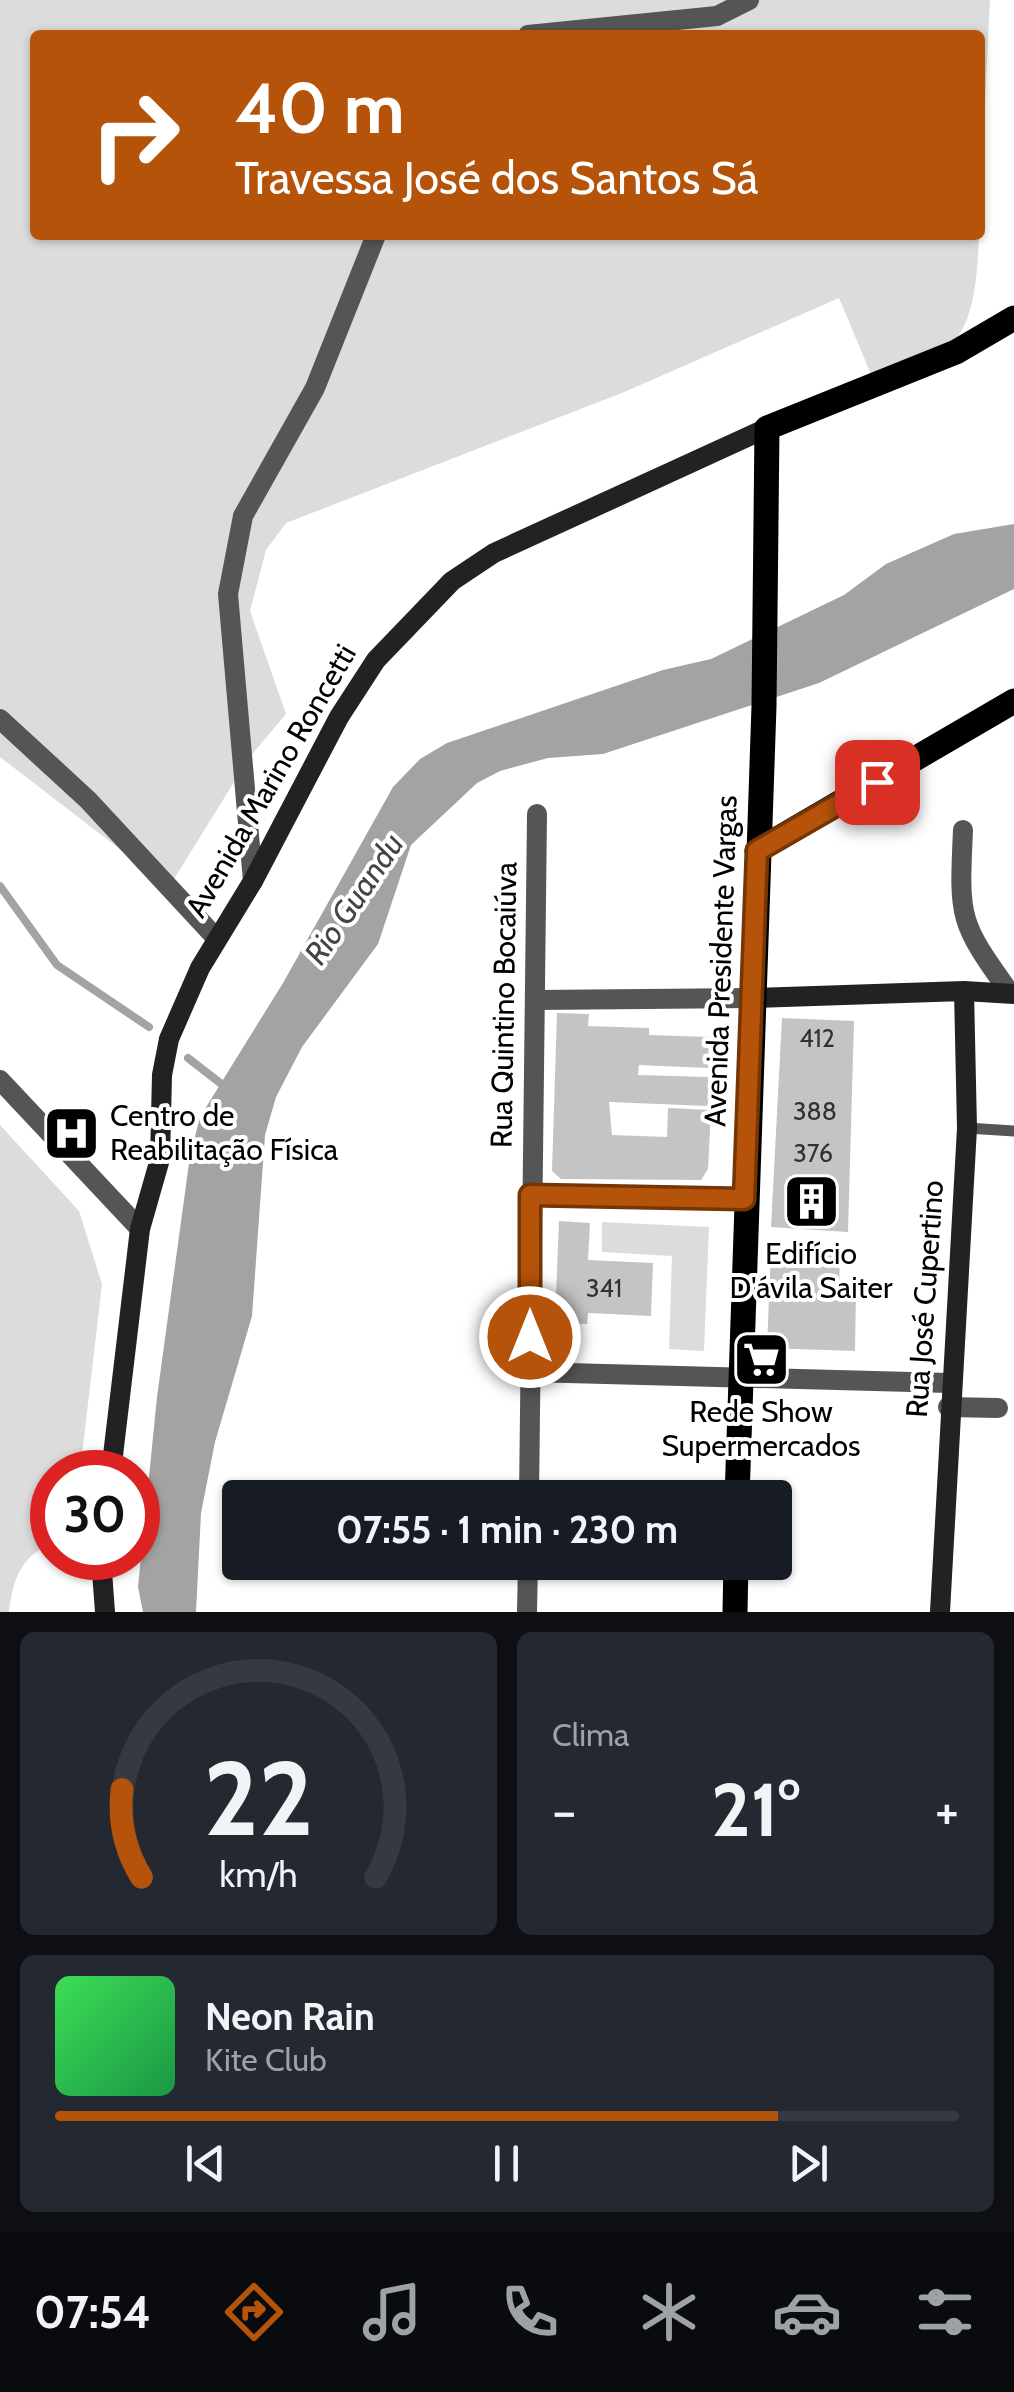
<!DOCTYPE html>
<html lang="pt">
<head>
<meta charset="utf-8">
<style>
	:root { --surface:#171b24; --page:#242831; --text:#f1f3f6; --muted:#9ea1a6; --line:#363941; --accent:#b45309 }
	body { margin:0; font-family:Cabin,sans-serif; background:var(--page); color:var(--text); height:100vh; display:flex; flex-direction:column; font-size:38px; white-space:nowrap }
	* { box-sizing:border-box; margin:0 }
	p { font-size:32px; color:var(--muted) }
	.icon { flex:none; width:55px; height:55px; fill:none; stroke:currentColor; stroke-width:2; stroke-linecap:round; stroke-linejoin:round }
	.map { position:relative; height:1612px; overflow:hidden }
	.drawer { display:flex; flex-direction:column; gap:20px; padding:20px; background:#0d0f14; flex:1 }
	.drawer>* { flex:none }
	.guide { position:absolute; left:30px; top:30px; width:955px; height:210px; border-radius:10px; box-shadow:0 2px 8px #0004; background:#b45309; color:#fff; overflow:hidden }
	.speed { position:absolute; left:30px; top:1450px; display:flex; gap:20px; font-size:50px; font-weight:700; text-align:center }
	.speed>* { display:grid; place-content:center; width:130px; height:130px; border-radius:50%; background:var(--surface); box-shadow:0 2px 8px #0004; line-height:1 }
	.speed .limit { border:15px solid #d22; background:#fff; color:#111 }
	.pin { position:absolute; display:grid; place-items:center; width:85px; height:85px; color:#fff; margin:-42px; border-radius:20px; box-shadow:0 5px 15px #0006 }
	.me { position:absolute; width:110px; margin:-55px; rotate:0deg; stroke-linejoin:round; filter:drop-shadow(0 0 8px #0008) }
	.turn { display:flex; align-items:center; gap:35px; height:210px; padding:0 40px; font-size:45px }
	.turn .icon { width:130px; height:130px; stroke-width:2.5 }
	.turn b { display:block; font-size:70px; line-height:85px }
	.big { font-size:75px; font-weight:800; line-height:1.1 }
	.drawer .widget { flex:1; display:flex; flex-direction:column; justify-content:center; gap:15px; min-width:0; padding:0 35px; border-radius:15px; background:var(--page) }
	.drawer .dial { align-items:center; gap:0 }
	.dial svg { height:260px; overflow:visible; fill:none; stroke:var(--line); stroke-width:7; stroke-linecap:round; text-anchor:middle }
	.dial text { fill:var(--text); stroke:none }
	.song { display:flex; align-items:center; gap:30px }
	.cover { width:120px; height:120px; border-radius:15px; background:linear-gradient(135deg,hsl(130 70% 55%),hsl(140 70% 35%)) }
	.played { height:10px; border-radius:5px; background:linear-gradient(90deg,var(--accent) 80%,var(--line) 80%) }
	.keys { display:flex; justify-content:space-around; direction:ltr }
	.heat { display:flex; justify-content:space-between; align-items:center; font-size:55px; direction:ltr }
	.drawer .tiles { flex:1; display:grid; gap:20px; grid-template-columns:1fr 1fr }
	.widget:last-child { grid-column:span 2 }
	.trip { position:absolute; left:222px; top:1480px; width:570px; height:100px; border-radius:10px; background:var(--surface); box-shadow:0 2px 8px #0004; font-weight:800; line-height:100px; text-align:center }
	.tab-bar { display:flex; height:160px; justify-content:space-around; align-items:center; background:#090b0e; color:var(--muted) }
	.tab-bar .icon { width:70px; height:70px }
	.tab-bar .current { color:var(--accent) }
	.tab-bar b { font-size:45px; color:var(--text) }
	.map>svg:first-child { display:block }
</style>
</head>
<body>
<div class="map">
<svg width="1014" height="1612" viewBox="0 0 1014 1612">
	<rect width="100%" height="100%" fill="#fff"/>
	<path fill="#dcdcdc" d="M0,0H990L980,205V35H35V235H979C977,270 977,324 947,348C928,363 894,370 873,379L839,298L622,393L286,523L266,550L250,611L286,714L249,758L169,887L0,757Z
		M0,1125L79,1211L102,1284L80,1472H52V1544C21,1555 13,1580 9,1612H0Z
		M602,1222L709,1227L704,1351L669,1349L672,1256L602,1252Z"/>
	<path fill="#a3a3a3" d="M1014,524V589L819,683L603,754L548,758L500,771L477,783L411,845L378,944L302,1047L276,1097L265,1135L252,1316L215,1442L201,1513L196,1612H143L138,1587L157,1397L190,1156L200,1117L283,983L393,787L420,759L447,743L663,670L711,659L844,595L886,564L954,534Z"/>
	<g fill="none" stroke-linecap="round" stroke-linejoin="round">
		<path stroke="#a3a3a3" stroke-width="8" d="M0,886L57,965L149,1027
			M188,1058L224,1086"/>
	</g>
	<path fill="#c4c4c4" d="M557,1013L589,1014L588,1026L649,1028V1035L709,1037L708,1068L639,1065L638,1075L708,1077V1106L609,1102L612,1135L667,1137L668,1108L711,1110L708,1169L701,1180L561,1179L552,1171Z
		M782,1018L854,1021L848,1232L771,1227Z
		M559,1221L590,1223L588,1260L653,1263L651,1316L588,1313L587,1324L555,1322Z
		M771,1249L840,1251L839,1292L856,1293L855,1351L767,1348Z"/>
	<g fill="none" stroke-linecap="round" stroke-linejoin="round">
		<path stroke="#555" stroke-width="11" d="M967,1128L1014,1131"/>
		<path stroke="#555" stroke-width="20" d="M528,35L717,16L749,0
			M0,719L88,800L217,939
			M963,830C959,918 958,921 1010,993
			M253,881L228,594L243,516L315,388L376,235
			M536,1000L751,998
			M0,1080L140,1229
			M530,1195L744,1199
			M530,1372L949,1383
			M948,1407L998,1408
			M529,1498L537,814
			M527,1612L528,1562"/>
		<path stroke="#222" stroke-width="20" d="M751,998L964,991L1014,994
			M111,1472L140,1229L160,1159L162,1075L169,1039L200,968L253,881L339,717L376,660L452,581L494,553L767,428
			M101,1558L105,1612
			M940,1612L967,1128L964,991"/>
		<path stroke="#000" stroke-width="25" d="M757,851L1014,701
			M737,1498L764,706L767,428L956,352L1014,318
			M735,1612L736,1562"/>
	</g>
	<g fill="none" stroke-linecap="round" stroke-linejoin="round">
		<defs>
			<path id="route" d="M530,1337V1195L744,1199L757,851L877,782"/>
		</defs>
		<use href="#route" stroke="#753606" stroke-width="25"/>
		<use href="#route" stroke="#b45309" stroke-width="18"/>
	</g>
	<defs>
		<symbol id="hospital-square" viewBox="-11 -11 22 22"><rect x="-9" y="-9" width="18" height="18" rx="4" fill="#000" stroke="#fff"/><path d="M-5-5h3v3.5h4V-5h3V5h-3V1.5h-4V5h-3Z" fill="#fff"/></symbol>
		<symbol id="building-square" viewBox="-11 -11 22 22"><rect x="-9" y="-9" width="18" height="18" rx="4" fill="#000" stroke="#fff"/><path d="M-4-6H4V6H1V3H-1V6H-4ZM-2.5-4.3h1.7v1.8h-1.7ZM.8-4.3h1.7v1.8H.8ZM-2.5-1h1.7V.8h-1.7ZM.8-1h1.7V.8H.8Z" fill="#fff"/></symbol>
		<symbol id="supermarket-square" viewBox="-11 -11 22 22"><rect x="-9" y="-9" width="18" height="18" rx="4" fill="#000" stroke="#fff"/><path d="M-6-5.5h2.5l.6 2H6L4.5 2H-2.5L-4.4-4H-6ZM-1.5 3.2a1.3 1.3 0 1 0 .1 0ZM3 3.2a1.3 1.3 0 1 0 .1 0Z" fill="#fff"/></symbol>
	</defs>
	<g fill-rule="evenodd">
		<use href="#hospital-square" x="40" y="1102" width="63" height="63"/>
		<use href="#building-square" x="780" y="1170" width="63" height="63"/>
		<use href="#supermarket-square" x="730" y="1328" width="63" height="63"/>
	</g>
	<g text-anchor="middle" stroke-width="8" stroke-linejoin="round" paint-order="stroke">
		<g font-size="25" fill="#313131">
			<text x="817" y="1047">412</text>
			<text x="815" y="1120">388</text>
			<text x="813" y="1162">376</text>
			<text x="604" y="1297">341</text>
		</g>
		<g font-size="30" fill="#000" stroke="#fff">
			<text transform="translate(271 781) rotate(-60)" y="10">Avenida Marino Roncetti</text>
			<text transform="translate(721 961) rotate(-88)" y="10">Avenida Presidente Vargas</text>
			<text transform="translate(504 1005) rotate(-89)" y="10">Rua Quintino Bocaiúva</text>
			<text transform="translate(925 1299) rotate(-86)" y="10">Rua José Cupertino</text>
		</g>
		<g font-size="30" fill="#000" stroke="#fff">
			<text x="110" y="1126" text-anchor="start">Centro de<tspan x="110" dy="34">Reabilitação Física</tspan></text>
			<text x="811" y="1264">Edifício<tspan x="811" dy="34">D'ávila Saiter</tspan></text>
			<text x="761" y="1422">Rede Show<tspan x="761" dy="34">Supermercados</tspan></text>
		</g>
		<g font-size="32" font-style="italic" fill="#444" stroke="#fff">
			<text transform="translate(354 899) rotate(-56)" y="11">Rio Guandu</text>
		</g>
	</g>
</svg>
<div class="speed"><div class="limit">30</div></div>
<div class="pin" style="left:877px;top:782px;background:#d93025"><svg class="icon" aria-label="arrive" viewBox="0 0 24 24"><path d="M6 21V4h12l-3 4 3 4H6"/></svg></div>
<svg class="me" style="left:530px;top:1337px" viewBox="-20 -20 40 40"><circle r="17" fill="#b45309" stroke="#fff" stroke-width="3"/><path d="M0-11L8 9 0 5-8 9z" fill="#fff"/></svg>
<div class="trip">07:55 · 1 min · 230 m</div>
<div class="guide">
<div class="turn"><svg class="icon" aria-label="right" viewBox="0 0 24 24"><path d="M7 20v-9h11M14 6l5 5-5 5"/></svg><div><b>40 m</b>Travessa José dos Santos Sá</div></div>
</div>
</div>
<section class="drawer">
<div class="tiles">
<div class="widget dial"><svg viewBox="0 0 100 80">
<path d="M14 69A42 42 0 1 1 86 69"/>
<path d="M14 69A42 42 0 0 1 8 42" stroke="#b45309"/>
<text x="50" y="56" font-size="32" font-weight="700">22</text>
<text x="50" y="72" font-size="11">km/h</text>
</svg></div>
<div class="widget"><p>Clima</p>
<div class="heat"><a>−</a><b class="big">21°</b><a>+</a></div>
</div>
<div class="widget">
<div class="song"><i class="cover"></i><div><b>Neon Rain</b><p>Kite Club</p></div></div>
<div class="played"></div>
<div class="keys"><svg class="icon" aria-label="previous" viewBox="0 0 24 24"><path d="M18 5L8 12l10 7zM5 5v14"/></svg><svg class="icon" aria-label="pause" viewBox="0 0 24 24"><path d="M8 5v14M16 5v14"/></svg><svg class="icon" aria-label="next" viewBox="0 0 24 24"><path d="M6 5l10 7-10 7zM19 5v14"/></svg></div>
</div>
</div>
</section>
<nav class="tab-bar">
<b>07:54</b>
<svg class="icon current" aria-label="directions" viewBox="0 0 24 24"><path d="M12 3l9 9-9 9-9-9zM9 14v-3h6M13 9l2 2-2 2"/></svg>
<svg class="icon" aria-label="music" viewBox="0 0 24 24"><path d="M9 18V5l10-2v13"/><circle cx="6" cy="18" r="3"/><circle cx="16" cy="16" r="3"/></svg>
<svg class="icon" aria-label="phone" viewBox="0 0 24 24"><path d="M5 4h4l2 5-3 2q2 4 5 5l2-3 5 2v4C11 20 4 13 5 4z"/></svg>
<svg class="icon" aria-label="climate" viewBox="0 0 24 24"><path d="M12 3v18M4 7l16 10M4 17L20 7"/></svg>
<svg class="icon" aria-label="car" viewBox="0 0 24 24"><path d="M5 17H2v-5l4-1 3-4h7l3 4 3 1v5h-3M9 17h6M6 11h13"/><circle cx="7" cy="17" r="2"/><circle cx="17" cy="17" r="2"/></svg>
<svg class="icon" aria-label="filters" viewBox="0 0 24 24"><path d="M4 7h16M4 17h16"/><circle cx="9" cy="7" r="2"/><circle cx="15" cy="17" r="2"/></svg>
</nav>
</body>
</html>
